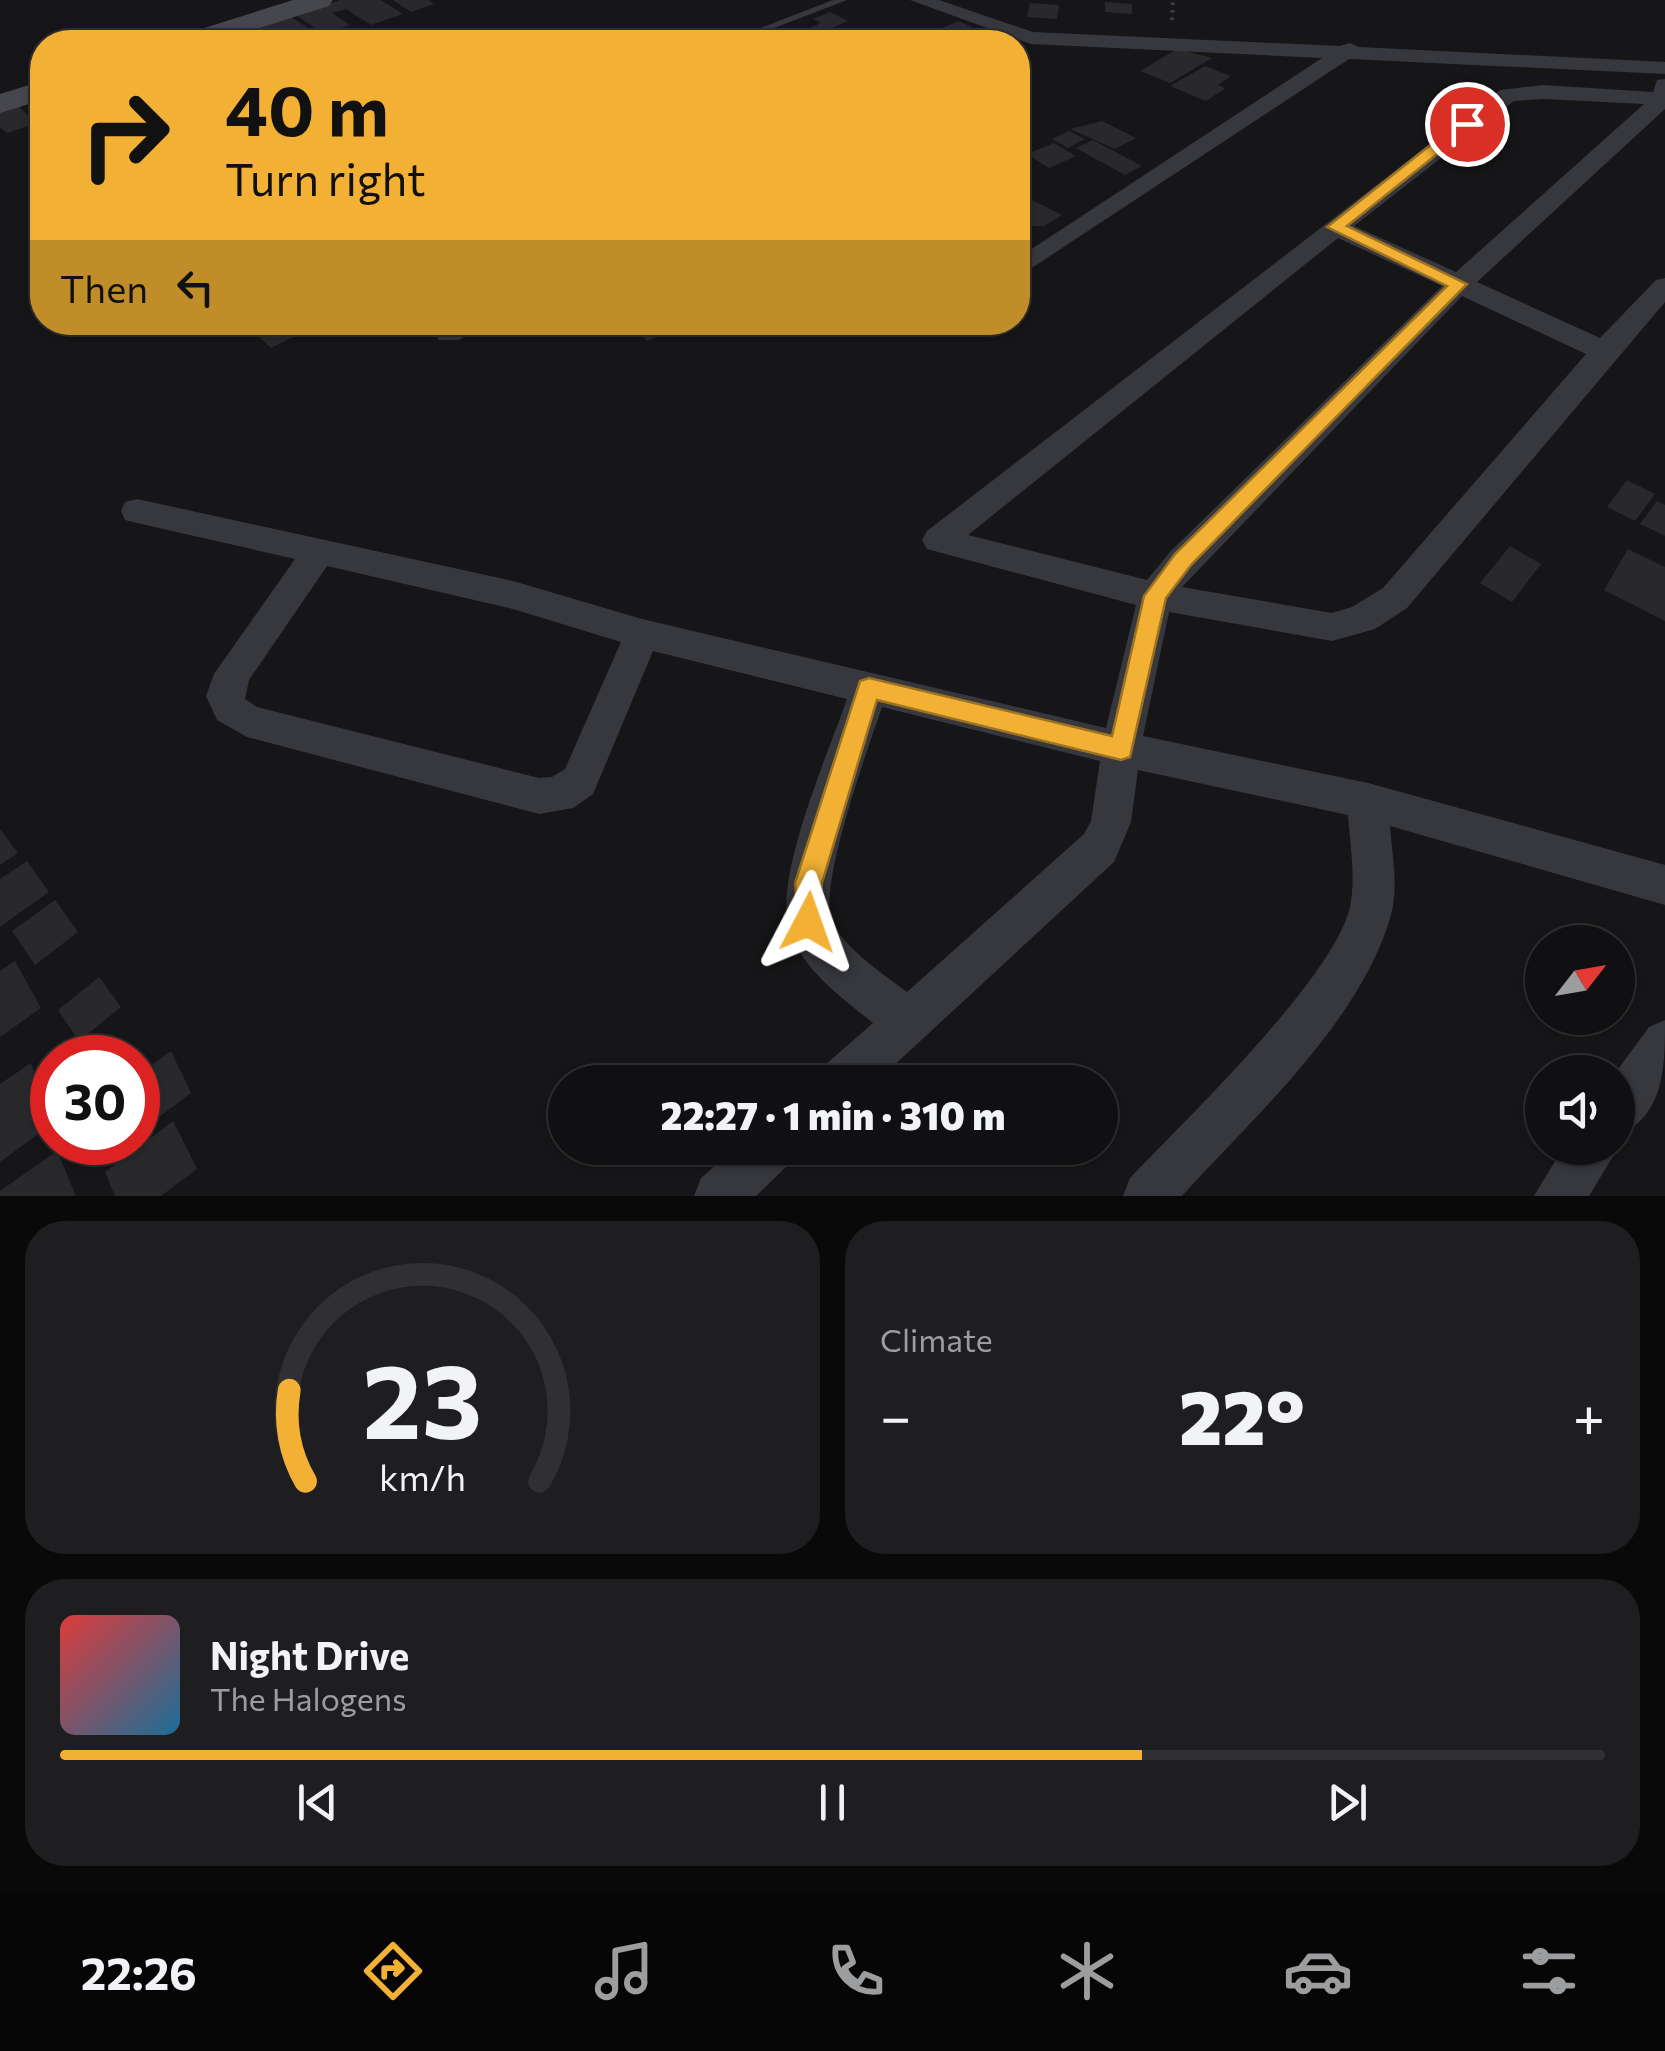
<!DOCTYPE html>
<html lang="en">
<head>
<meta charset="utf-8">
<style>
	:root { --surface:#101012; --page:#1e1e20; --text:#f1f3f6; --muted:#9c9d9f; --line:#303032; --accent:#f2b134 }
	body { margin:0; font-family:Commissioner,sans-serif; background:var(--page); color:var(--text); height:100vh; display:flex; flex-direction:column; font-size:38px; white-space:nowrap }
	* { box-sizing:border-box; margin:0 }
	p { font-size:32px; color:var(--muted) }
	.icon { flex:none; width:55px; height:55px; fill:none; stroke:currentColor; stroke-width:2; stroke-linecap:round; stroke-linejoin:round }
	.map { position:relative; height:1196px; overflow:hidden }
	.details { display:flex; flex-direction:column; gap:25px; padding:25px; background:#09090a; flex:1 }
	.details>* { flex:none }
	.banner { position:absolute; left:30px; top:30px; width:1000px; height:305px; border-radius:40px; box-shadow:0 2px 8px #0004,0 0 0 2px var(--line); background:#f2b134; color:#111; overflow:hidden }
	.needle { width:65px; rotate:59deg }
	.buttons { position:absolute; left:1525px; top:925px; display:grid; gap:20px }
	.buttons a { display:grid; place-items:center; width:110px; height:110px; border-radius:50%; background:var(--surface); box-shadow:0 2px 8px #0004,0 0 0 2px var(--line); font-size:50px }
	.speed { position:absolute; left:30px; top:1035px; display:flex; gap:20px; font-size:50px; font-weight:700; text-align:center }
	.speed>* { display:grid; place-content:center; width:130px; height:130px; border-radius:50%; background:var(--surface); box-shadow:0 2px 8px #0004,0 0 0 2px var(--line); line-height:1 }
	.speed .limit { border:15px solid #d22; background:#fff; color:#111 }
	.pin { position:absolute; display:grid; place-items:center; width:85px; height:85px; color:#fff; margin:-42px; border:5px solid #fff; border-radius:50%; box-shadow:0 2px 10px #0007 }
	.me { position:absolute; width:110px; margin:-55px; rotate:4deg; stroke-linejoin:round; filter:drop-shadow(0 0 8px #0008) }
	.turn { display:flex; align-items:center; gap:35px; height:210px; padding:0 30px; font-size:45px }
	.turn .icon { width:130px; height:130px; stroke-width:2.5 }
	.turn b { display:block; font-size:70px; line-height:85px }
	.then { display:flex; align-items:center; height:95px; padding:0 30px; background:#0003; gap:20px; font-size:38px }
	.big { font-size:75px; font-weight:800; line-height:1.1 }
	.details .widget { flex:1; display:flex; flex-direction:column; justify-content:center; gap:15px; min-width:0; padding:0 35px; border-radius:40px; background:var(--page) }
	.details .dial { align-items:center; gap:0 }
	.dial svg { height:260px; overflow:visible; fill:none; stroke:var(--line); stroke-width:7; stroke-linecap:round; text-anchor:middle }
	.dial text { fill:var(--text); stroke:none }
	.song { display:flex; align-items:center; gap:30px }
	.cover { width:120px; height:120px; border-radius:15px; background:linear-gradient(135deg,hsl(0 70% 55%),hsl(200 70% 35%)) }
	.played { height:10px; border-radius:5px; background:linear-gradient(90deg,var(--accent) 70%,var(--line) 70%) }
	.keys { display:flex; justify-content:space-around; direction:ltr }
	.heat { display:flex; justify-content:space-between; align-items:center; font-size:55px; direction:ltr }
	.details .tiles { flex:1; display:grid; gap:25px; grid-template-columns:1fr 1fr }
	.widget:last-child { grid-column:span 2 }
	.trip { position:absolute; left:548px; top:1065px; width:570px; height:100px; border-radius:50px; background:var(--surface); box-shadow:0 2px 8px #0004,0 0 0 2px var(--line); font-weight:800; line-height:100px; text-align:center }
	.tabs { display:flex; height:160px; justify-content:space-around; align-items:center; background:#060607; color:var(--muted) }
	.tabs .icon { width:70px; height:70px }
	.tabs .selected { color:var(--accent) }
	.tabs b { font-size:45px; color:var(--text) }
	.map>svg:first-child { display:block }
</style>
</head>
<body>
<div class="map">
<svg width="1665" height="1196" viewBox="0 0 1665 1196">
	<rect width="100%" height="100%" fill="#161618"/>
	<path fill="#29292c" d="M340,0H381L403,14L371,25L346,9L332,13L350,25L324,34L297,16Z
		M393,0H428L434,4L411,12Z
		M1105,2L1132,4V14L1105,12Z
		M1030,3L1059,5L1057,19L1027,17Z
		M830,12L848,21L832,28L839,31L819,39L803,31L821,23L813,19Z
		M290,16L311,30L280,41L260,27Z
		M959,21L997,40L958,42L935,31Z
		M253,27L273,41L235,42L225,36Z
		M387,28L409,42H346Z
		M641,28L659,42H596V41Z
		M860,28L867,34L880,42H846L851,40L842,34Z
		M508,30L538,42H479Z
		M1177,49L1212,58L1170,83L1140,71Z
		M1205,66L1231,76L1218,85L1226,88L1206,101L1170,86Z
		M16,104L37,123L7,133L0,127V109Z
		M1102,121L1136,138L1115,149L1070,129Z
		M1069,131L1085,139L1068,148L1052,139Z
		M1093,140L1142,166L1125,175L1076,148Z
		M1054,143L1076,156L1049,168L1027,154Z
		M1018,193L1062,215L1044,226H1032L1018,218Z
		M244,322H324L271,348Z
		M630,322H690L647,341Z
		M1627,480L1655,494L1635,521L1607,507Z
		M1657,501L1665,505V536L1640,524Z
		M1510,546L1541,564L1512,602L1480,583Z
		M1628,549L1665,567V621L1604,590Z
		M0,829L18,853L0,865Z
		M27,861L49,892L0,927V879Z
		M55,900L78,932L35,965L12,931Z
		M15,961L41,1008L0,1037V971Z
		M99,977L121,1007L79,1041L58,1010Z
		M171,1051L191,1093L138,1133V1075Z
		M31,1063L52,1124L0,1162V1084Z
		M173,1121L197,1169L161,1196H115L105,1172Z
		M89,1142H124L97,1162Z
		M57,1151L76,1196H0V1191Z"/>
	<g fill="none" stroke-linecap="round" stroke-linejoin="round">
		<path stroke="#3d3f44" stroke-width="4" stroke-dasharray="2.5 5" stroke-linecap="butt" d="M1172,20L1173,0"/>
		<path fill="#37383d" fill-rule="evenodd" d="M833,0H847L738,42H725Z"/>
		<path fill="#37383d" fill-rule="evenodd" d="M910,0H939L1033,32L1340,46L1350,43L1359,47L1665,62V74L1349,59L1018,277V258L1322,58L1031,44Z
			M1665,79V109L1477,282L1600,338L1656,280L1665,278V302L1407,608L1375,629L1332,641L1169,612L1143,736L1368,783L1665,865V905L1390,826C1392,853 1398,884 1392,911C1365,1017 1254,1117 1182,1196H1123L1130,1178C1184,1121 1334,978 1350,907C1356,877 1350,845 1348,815L1138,770L1131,822L1114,862L876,1082H818L825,1065L873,1023C840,996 798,967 788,924C776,872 829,751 847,699L653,651L593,794L573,808L539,814L247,737L217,720L206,696L214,674L295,559L137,523L125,520L121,511L125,502L137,499L513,581L642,619L1106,728L1136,605L927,549L922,540L927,531L1500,90L1543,85L1653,92L1657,80ZM1543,99L1644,104L1456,272L1354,226L1514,101ZM1338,238L1442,286L1171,551L1147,580L968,535ZM1462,296L1586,354L1383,588L1352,607L1332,613L1182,587ZM327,566L513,609L621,642L565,769L552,777L539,778L257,707L245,699L249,680ZM882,707L1100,761L1091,821L1084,834L907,992C882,973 849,952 833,924C815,892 869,746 882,707Z
			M449,322H486L459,340H439L435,334Z
			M1665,1020C1665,1066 1665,1115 1618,1136L1616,1072L1649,1027Z
			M735,1148H796L788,1165L756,1196H694L701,1178Z
			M1563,1148H1618L1589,1196H1534Z"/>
		<path fill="#45474d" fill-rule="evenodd" d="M293,0H333L329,6L215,42H175L179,36Z
			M42,81V100L0,113V94Z"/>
	</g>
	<path fill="#f2b134" stroke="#9d7322" stroke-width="2.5" d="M1462,120L1475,124L1347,226L1467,284L1191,565L1166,598L1130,757L1121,760L877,700L822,883L818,932L808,936L798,932L795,883L860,681L869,678L1112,736L1144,596L1175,554L1447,286L1327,227Z"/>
</svg>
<div class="buttons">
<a><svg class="needle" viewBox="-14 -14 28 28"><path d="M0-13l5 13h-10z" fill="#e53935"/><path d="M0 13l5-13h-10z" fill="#9c9d9f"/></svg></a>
<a><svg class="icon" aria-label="sound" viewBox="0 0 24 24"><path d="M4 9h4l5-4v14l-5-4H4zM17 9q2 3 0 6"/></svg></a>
</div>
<div class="speed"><div class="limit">30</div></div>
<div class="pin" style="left:1467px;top:124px;background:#d93025"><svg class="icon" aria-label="arrive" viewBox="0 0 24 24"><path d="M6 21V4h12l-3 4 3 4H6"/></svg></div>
<svg class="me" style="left:808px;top:922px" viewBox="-20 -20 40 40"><path d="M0-17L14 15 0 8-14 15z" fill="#f2b134" stroke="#fff" stroke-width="4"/></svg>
<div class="trip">22:27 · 1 min · 310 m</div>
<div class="banner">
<div class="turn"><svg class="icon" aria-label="right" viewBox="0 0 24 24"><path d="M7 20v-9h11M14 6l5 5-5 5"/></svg><div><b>40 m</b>Turn right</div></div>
<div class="then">Then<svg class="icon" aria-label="left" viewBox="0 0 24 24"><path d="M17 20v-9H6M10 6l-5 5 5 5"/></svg></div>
</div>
</div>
<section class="details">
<div class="tiles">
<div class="widget dial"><svg viewBox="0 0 100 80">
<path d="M14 69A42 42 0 1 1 86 69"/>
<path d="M14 69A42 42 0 0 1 9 41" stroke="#f2b134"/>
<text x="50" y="56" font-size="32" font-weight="700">23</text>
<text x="50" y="72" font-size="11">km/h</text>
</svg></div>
<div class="widget"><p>Climate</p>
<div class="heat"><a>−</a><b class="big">22°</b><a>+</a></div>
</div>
<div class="widget">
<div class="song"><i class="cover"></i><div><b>Night Drive</b><p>The Halogens</p></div></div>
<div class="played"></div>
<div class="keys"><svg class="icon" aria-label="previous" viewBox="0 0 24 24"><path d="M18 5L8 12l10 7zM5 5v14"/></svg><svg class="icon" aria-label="pause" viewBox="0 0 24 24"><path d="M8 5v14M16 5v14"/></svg><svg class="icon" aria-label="next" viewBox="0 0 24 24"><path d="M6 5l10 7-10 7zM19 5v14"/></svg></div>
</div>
</div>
</section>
<nav class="tabs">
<b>22:26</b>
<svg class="icon selected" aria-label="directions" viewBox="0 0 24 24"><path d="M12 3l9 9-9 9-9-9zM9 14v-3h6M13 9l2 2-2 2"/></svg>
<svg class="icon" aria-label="music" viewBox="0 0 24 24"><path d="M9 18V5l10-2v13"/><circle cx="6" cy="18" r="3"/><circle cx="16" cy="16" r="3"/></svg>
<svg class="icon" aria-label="phone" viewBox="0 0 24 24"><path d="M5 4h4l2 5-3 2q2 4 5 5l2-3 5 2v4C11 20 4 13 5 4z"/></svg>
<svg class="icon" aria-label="climate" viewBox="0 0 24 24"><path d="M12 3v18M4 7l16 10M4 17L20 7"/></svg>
<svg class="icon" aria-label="car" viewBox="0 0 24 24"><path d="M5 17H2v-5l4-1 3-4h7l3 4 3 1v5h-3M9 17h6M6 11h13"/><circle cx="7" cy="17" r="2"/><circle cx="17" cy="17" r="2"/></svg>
<svg class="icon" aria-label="filters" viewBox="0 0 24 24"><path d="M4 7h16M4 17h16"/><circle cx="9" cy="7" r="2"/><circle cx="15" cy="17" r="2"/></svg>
</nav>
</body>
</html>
